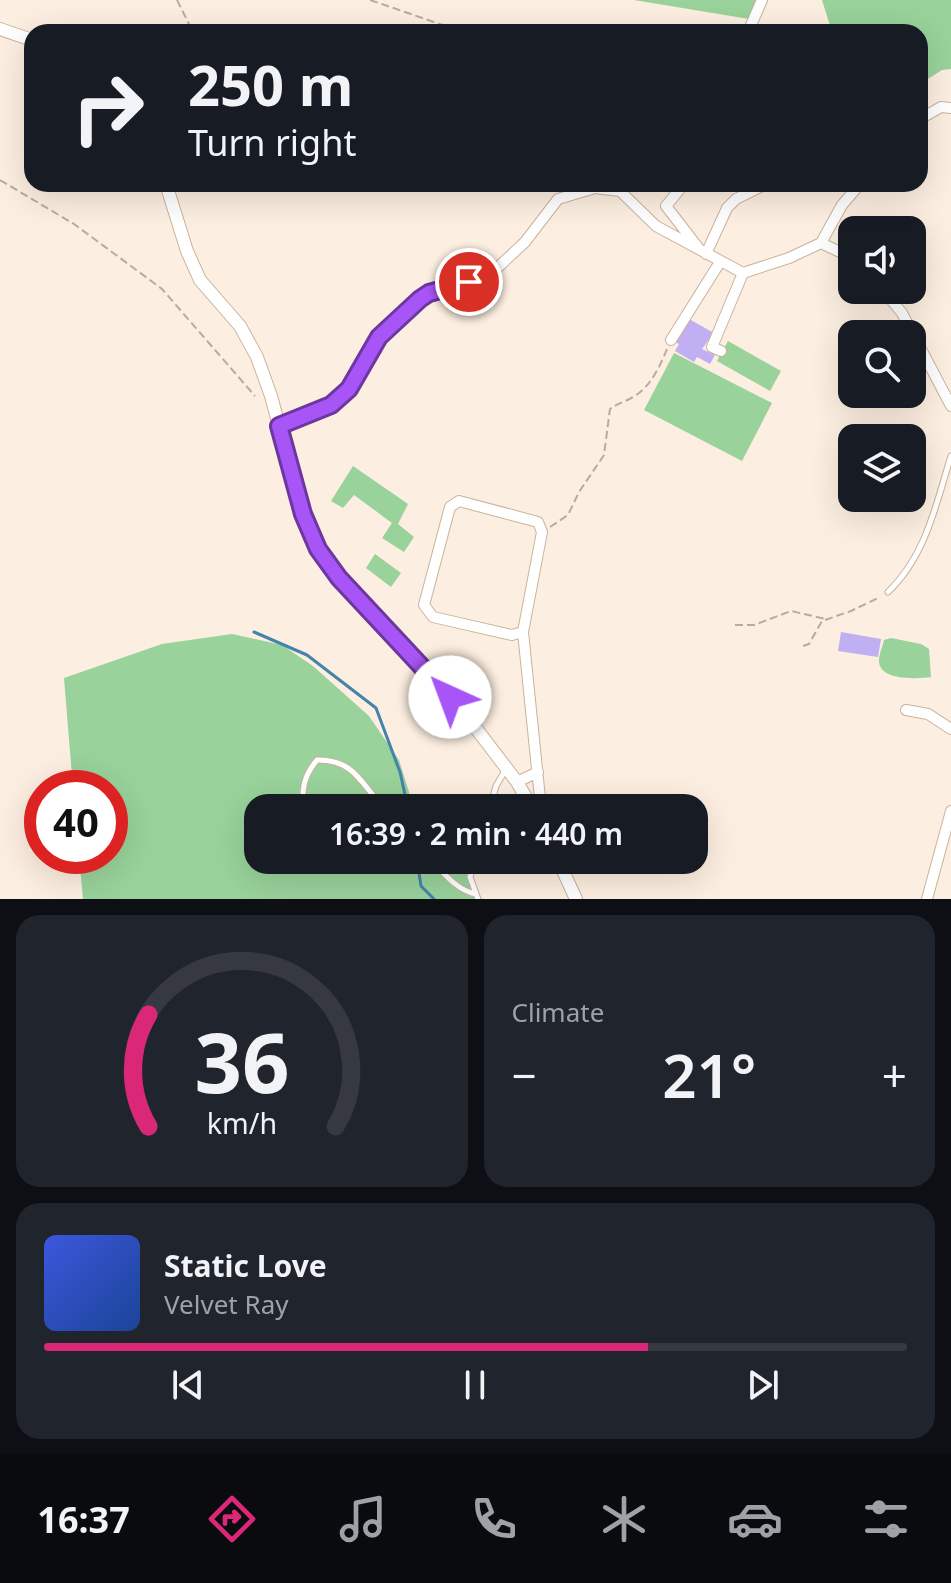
<!DOCTYPE html>
<html lang="en">
<head>
<meta charset="utf-8">
<style>
	:root { --surface:#171b24; --page:#20242c; --text:#f1f3f6; --muted:#9ea1a6; --line:#363941; --accent:#db2777 }
	body { margin:0; font-family:"Noto Sans",sans-serif; background:var(--page); color:var(--text); height:100vh; display:flex; flex-direction:column; font-size:30px; white-space:nowrap }
	* { box-sizing:border-box; margin:0 }
	p { font-size:26px; color:var(--muted) }
	.icon { flex:none; width:44px; height:44px; fill:none; stroke:currentColor; stroke-width:2; stroke-linecap:round; stroke-linejoin:round }
	.map { position:relative; height:899px; overflow:hidden }
	.details { display:flex; flex-direction:column; gap:16px; padding:16px; background:#0d0f14; flex:1 }
	.details>* { flex:none }
	.guide { position:absolute; left:24px; top:24px; width:904px; height:168px; border-radius:24px; box-shadow:0 8px 32px #0002; background:#171b24; color:var(--text); overflow:hidden }
	.buttons { position:absolute; left:838px; top:216px; display:grid; gap:16px }
	.buttons a { display:grid; place-items:center; width:88px; height:88px; border-radius:16px; background:var(--surface); box-shadow:0 8px 32px #0002; font-size:40px }
	.speed { position:absolute; left:24px; top:770px; display:flex; gap:16px; font-size:40px; font-weight:700; text-align:center }
	.speed>* { display:grid; place-content:center; width:104px; height:104px; border-radius:50%; background:var(--surface); box-shadow:0 8px 32px #0002; line-height:1 }
	.speed .limit { border:12px solid #d22; background:#fff; color:#111 }
	.pin { position:absolute; display:grid; place-items:center; width:68px; height:68px; color:#fff; margin:-34px; border:4px solid #fff; border-radius:50%; box-shadow:0 2px 8px #0007 }
	.me { position:absolute; width:88px; margin:-44px; rotate:317deg; stroke-linejoin:round; filter:drop-shadow(0 0 6px #0008) }
	.turn { display:flex; align-items:center; gap:28px; height:168px; padding:0 32px; font-size:36px }
	.turn .icon { width:104px; height:104px; stroke-width:2.5 }
	.turn b { display:block; font-size:56px; line-height:68px }
	.big { font-size:60px; font-weight:600; line-height:1.1 }
	.details .card { flex:1; display:flex; flex-direction:column; justify-content:center; gap:12px; min-width:0; padding:0 28px; border-radius:24px; background:var(--page) }
	.details .dial { align-items:center; gap:0 }
	.dial svg { height:208px; overflow:visible; fill:none; stroke:var(--line); stroke-width:7; stroke-linecap:round; text-anchor:middle }
	.dial text { fill:var(--text); stroke:none }
	.song { display:flex; align-items:center; gap:24px }
	.cover { width:96px; height:96px; border-radius:12px; background:linear-gradient(135deg,hsl(230 70% 55%),hsl(220 70% 35%)) }
	.played { height:8px; border-radius:4px; background:linear-gradient(90deg,var(--accent) 70%,var(--line) 70%) }
	.keys { display:flex; justify-content:space-around; direction:ltr }
	.heat { display:flex; justify-content:space-between; align-items:center; font-size:44px; direction:ltr }
	.details .tiles { flex:1; display:grid; gap:16px; grid-template-columns:1fr 1fr }
	.card:last-child { grid-column:span 2 }
	.trip { position:absolute; left:244px; top:794px; width:464px; height:80px; border-radius:24px; background:var(--surface); box-shadow:0 8px 32px #0002; font-weight:600; line-height:80px; text-align:center }
	.tab-bar { display:flex; height:128px; justify-content:space-around; align-items:center; background:#090b0e; color:var(--muted) }
	.tab-bar .icon { width:56px; height:56px }
	.tab-bar .selected { color:var(--accent) }
	.tab-bar b { font-size:36px; color:var(--text) }
	.map>svg:first-child { display:block }
</style>
</head>
<body>
<div class="map">
<svg width="951" height="899" viewBox="0 0 951 899">
	<rect width="100%" height="100%" fill="#fceee0"/>
	<path fill="#99d29b" d="M634,0H762L755,20Z
		M822,0H951V69L942,70L920,84V32H832Z
		M728,341L781,371L770,391L717,361Z
		M674,353L772,403L742,461L644,410Z
		M353,466L408,504L398,524L414,537L404,552L382,538L392,523L354,495L343,508L331,501Z
		M375,554L401,573L391,587L366,568Z
		M232,634L282,645L313,666L369,716L399,760L414,808H258V860H453L470,877L478,899H83L79,856H110V788H73L64,678L162,644Z
		M891,638L921,644L929,649L931,677C917,679 878,681 879,660C879,654 883,646 884,640Z"/>
	<g fill="none" stroke-linecap="round" stroke-linejoin="round">
		<path stroke="#4384aa" stroke-width="3" d="M254,632L307,655L376,708L400,772L408,808
			M417,860L421,886L434,899"/>
	</g>
	<path fill="#c1aff4" d="M689,319L714,333L702,349L715,355L710,364L697,357L694,362L675,351L679,344L673,341Z
		M841,632L881,639L878,657L838,651Z"/>
	<g fill="none" stroke-linecap="round" stroke-linejoin="round">
		<defs>
			<path id="service" d="M888,592C926,556 936,504 951,456
				M302,808C303,787 303,777 317,760C354,759 361,784 384,808
				M490,808L496,786L506,769
				M431,860C443,873 458,891 476,894
				M475,860L470,877L478,899"/>
			<path id="minor" d="M52,32H62
				M748,32L762,0
				M920,119L941,107L951,108
				M684,184L666,206L700,250
				M617,188L656,226L743,273L789,258L821,243L842,253L852,262
				M821,243L842,205L860,184
				M706,254L727,208L736,199L766,184
				M883,290L902,313L951,406
				M671,340L720,262
				M721,351L712,347L743,273
				M279,426L331,405L349,389L379,337L429,293L469,282L494,271L525,242L558,199L595,188L620,191
				M523,632L512,635L433,617L424,605L450,507L459,501L538,522L542,532L523,632L541,808
				M906,710L928,714L951,729
				M517,782L538,772
				M927,899L951,811"/>
			<path id="tertiary" d="M0,29L32,40
				M166,184L187,251L200,280L240,326L257,357L271,396L303,514L318,549L339,578L465,714L517,782L532,808
				M558,860L576,899"/>
		</defs>
		<use href="#service" stroke="#c9b39c" stroke-width="7"/>
		<use href="#minor" stroke="#c9b39c" stroke-width="12"/>
		<use href="#tertiary" stroke="#c9b39c" stroke-width="14"/>
		<path stroke="#b8aca0" stroke-width="2" stroke-dasharray="8 4" stroke-linecap="butt" d="M177,0L193,32
			M370,0L463,32
			M0,180L74,224L162,289L255,396
			M550,527L568,515L579,492L604,455L610,409C618,403 625,402 633,397C650,388 660,366 667,349
			M735,625H754L791,611L826,619
			M803,646L809,644L822,621L851,611L880,597"/>
		<use href="#service" stroke="#fff" stroke-width="5"/>
		<use href="#minor" stroke="#fff" stroke-width="10"/>
		<use href="#tertiary" stroke="#fff" stroke-width="12"/>
	</g>
	<g fill="none" stroke-linecap="round" stroke-linejoin="round">
		<defs>
			<path id="route" d="M450,697L339,578L318,549L303,514L279,426L331,405L349,389L379,337L420,299L429,293L469,282"/>
		</defs>
		<use href="#route" stroke="#6d37a1" stroke-width="20"/>
		<use href="#route" stroke="#a855f7" stroke-width="14"/>
	</g>
</svg>
<div class="buttons">
<a><svg class="icon" aria-label="sound" viewBox="0 0 24 24"><path d="M4 9h4l5-4v14l-5-4H4zM17 9q2 3 0 6"/></svg></a>
<a><svg class="icon" aria-label="search" viewBox="0 0 24 24"><circle cx="10" cy="10" r="6"/><path d="M15 15l6 6"/></svg></a>
<a><svg class="icon" aria-label="layers" viewBox="0 0 24 24"><path d="M12 4l9 5-9 5-9-5zM3 14l9 5 9-5"/></svg></a>
</div>
<div class="speed"><div class="limit">40</div></div>
<div class="pin" style="left:469px;top:282px;background:#d93025"><svg class="icon" aria-label="arrive" viewBox="0 0 24 24"><path d="M6 21V4h12l-3 4 3 4H6"/></svg></div>
<svg class="me" style="left:450px;top:697px" viewBox="-20 -20 40 40"><circle r="19" fill="#fff"/><path d="M0-13L10 11 0 6-10 11z" fill="#a855f7"/></svg>
<div class="trip">16:39 · 2 min · 440 m</div>
<div class="guide">
<div class="turn"><svg class="icon" aria-label="right" viewBox="0 0 24 24"><path d="M7 20v-9h11M14 6l5 5-5 5"/></svg><div><b>250 m</b>Turn right</div></div>
</div>
</div>
<section class="details">
<div class="tiles">
<div class="card dial"><svg viewBox="0 0 100 80">
<path d="M14 69A42 42 0 1 1 86 69"/>
<path d="M14 69A42 42 0 0 1 14 26" stroke="#db2777"/>
<text x="50" y="56" font-size="32" font-weight="700">36</text>
<text x="50" y="72" font-size="11">km/h</text>
</svg></div>
<div class="card"><p>Climate</p>
<div class="heat"><a>−</a><b class="big">21°</b><a>+</a></div>
</div>
<div class="card">
<div class="song"><i class="cover"></i><div><b>Static Love</b><p>Velvet Ray</p></div></div>
<div class="played"></div>
<div class="keys"><svg class="icon" aria-label="previous" viewBox="0 0 24 24"><path d="M18 5L8 12l10 7zM5 5v14"/></svg><svg class="icon" aria-label="pause" viewBox="0 0 24 24"><path d="M8 5v14M16 5v14"/></svg><svg class="icon" aria-label="next" viewBox="0 0 24 24"><path d="M6 5l10 7-10 7zM19 5v14"/></svg></div>
</div>
</div>
</section>
<nav class="tab-bar">
<b>16:37</b>
<svg class="icon selected" aria-label="directions" viewBox="0 0 24 24"><path d="M12 3l9 9-9 9-9-9zM9 14v-3h6M13 9l2 2-2 2"/></svg>
<svg class="icon" aria-label="music" viewBox="0 0 24 24"><path d="M9 18V5l10-2v13"/><circle cx="6" cy="18" r="3"/><circle cx="16" cy="16" r="3"/></svg>
<svg class="icon" aria-label="phone" viewBox="0 0 24 24"><path d="M5 4h4l2 5-3 2q2 4 5 5l2-3 5 2v4C11 20 4 13 5 4z"/></svg>
<svg class="icon" aria-label="climate" viewBox="0 0 24 24"><path d="M12 3v18M4 7l16 10M4 17L20 7"/></svg>
<svg class="icon" aria-label="car" viewBox="0 0 24 24"><path d="M5 17H2v-5l4-1 3-4h7l3 4 3 1v5h-3M9 17h6M6 11h13"/><circle cx="7" cy="17" r="2"/><circle cx="17" cy="17" r="2"/></svg>
<svg class="icon" aria-label="filters" viewBox="0 0 24 24"><path d="M4 7h16M4 17h16"/><circle cx="9" cy="7" r="2"/><circle cx="15" cy="17" r="2"/></svg>
</nav>
</body>
</html>
